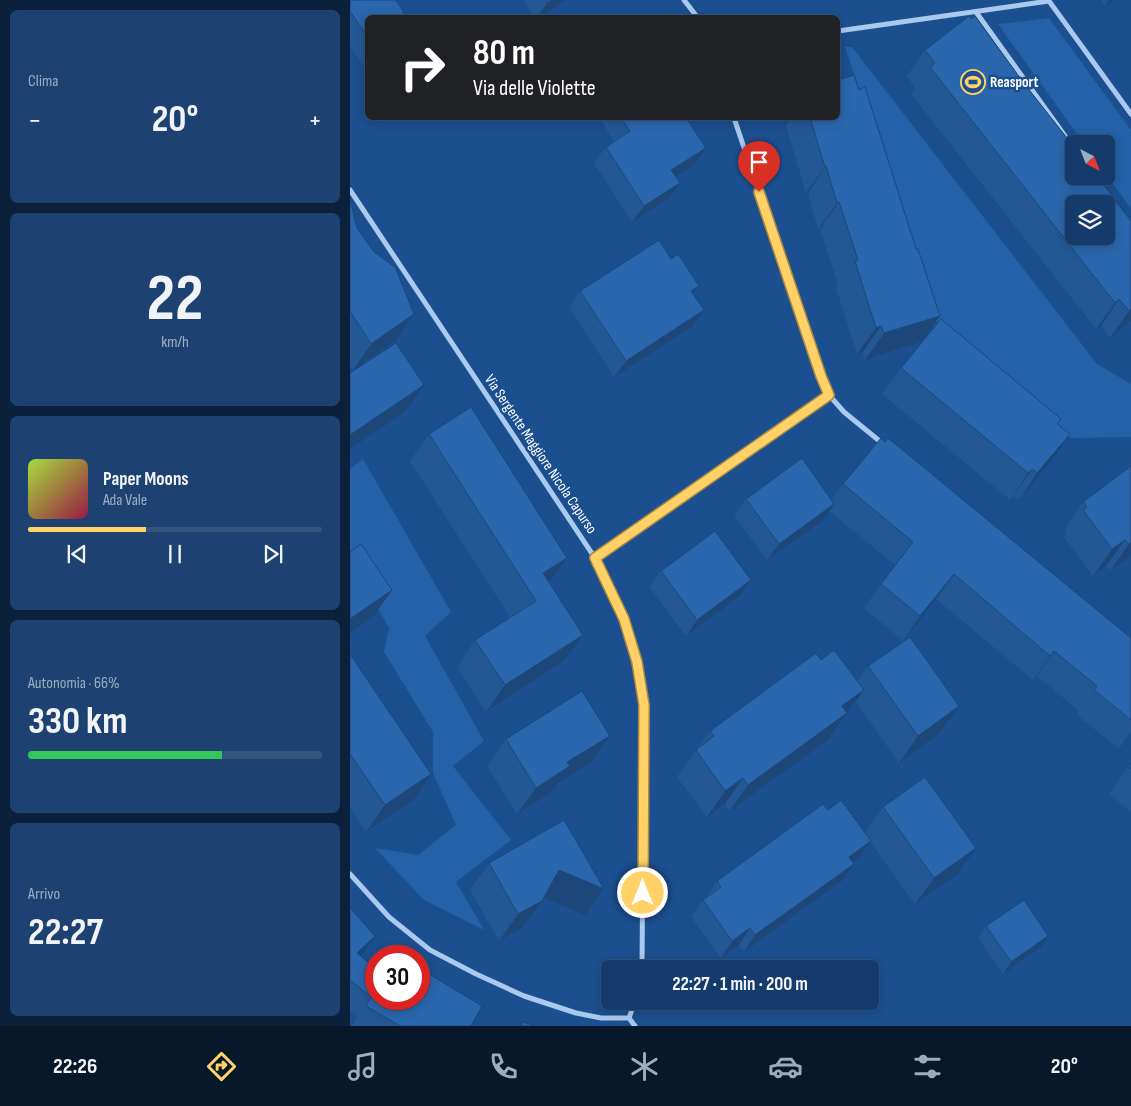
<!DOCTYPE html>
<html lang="it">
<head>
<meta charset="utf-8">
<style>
	:root { --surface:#143b6b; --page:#1d4271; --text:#f1f3f6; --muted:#9dadc1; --line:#33557e; --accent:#ffd166 }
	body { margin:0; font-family:"Sofia Sans Condensed",sans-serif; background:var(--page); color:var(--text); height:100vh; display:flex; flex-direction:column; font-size:19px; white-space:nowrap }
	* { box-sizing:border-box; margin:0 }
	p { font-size:16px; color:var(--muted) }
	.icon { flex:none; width:28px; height:28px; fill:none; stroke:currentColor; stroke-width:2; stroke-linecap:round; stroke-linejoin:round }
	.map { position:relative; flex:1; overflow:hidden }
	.details { display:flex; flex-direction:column; gap:10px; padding:10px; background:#0b203b; width:350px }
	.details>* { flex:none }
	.banner { position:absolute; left:15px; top:15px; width:475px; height:105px; border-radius:8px; box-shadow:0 2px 12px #0003,0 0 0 1px var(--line); background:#202124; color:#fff; overflow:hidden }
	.needle { width:32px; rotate:138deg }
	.controls { position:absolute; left:715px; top:135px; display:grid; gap:10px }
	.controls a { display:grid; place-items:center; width:50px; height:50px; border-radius:8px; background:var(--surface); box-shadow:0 2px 12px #0003,0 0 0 1px var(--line); font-size:25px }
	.speed { position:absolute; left:15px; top:945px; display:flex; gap:10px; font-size:25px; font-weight:700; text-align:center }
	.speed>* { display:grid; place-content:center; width:65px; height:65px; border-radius:50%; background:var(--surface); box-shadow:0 2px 12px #0003,0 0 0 1px var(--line); line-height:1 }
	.speed .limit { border:8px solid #d22; background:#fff; color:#111 }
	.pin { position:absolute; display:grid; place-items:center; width:42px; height:42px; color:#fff; margin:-51px -21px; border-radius:50% 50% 50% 0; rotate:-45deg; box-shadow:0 0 5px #0007 }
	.pin .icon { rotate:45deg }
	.me { position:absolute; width:55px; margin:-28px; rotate:0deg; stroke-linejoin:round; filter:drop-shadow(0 0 4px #0008) }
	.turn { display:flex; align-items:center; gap:18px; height:105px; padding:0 25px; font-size:22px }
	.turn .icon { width:65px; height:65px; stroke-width:2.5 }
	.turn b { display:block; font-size:35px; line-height:42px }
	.big { font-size:38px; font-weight:700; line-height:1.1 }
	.details .tile { flex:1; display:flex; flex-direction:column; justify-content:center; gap:8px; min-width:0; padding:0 18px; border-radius:8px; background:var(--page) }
	.details .dial { align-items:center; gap:0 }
	.dial b { font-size:65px; line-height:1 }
	.song { display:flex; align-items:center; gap:15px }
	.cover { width:60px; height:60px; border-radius:8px; background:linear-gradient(135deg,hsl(80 70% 55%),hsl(340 70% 35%)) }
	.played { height:5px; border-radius:2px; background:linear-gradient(90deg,var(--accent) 40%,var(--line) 40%) }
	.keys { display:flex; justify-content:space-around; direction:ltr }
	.heat { display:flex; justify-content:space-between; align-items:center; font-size:28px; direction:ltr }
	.charge { height:8px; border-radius:4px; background:linear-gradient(90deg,#34c759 66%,var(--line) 0) }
	.trip { position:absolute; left:251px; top:960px; width:278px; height:50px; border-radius:8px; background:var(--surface); box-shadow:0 2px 12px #0003,0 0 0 1px var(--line); font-weight:700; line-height:50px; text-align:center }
	.tabs { display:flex; height:80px; justify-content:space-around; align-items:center; background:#08182b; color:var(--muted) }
	.tabs .icon { width:35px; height:35px }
	.tabs .current { color:var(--accent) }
	.tabs b { font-size:22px; color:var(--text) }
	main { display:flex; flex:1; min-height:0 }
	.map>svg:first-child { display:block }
</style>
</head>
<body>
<main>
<section class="details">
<div class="tile"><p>Clima</p>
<div class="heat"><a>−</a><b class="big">20°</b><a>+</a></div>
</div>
<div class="tile dial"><b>22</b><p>km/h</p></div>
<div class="tile">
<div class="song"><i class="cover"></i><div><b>Paper Moons</b><p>Ada Vale</p></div></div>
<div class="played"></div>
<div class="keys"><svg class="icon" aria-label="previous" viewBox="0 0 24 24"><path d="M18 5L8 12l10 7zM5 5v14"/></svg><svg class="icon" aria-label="pause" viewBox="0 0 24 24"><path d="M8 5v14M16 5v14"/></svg><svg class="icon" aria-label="next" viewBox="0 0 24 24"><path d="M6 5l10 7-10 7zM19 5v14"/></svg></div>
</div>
<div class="tile"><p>Autonomia · 66%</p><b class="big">330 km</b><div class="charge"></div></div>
<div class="tile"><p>Arrivo</p><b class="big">22:27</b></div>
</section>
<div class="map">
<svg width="781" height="1026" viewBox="0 0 781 1026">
	<rect width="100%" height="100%" fill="#1b4f8f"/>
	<path fill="#2461a8" d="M699,18L781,130V209L756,174V144H734L648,24Z
		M495,47H502L747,364L781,384V437L720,438L590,333Z
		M13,459L101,612L75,636L134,741L103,766L161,840L106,882L134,930L74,900L25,848L68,855L106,825L83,773V732L34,652L39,628L11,579L0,571V469Z"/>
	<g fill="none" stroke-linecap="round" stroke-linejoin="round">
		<path stroke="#a9c9ee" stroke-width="5" d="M334,0L348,18
			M626,12L715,136
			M488,31L699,1L781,114
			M384,118L471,376L479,395L494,412L532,443
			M0,190L245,558L274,619L287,662L294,705L292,969
			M245,558L479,395
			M0,874L39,917L80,950L126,974L174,996L226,1013L251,1018H279
			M279,1018L285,1001
			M279,1018L285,1026"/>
	</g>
	<path fill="#245895" d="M0,0L18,18V73L0,46Z
		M173,0H216L189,18H184Z
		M751,0H763L755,6Z
		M621,19L673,82L747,176L781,321L760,338L751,326L746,329L561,94L565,88L557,76L575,50Z
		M249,118H336L344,165L326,177L318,199L282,222L244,163L256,147L264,141Z
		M439,118H488L571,342L515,360L512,353L507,354L486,288L488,285L470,229L468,230L458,193H456L436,126L440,120Z
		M0,199L7,228L64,314L46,341L3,370L0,366Z
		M230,291L343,294L354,310L342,327L264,377L219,307Z
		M551,368L707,424L701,461L669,500L663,496L660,500L532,394Z
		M79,434L233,635L214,661L136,712L107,667L125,640L160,617L60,461Z
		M781,466V556L760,571L756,566L743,576L714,537L717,532L715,529L733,502Z
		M493,484L781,638V734L769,749L727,715L729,711L687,676L683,680L586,599L553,641L514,608L545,565L479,511L473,521L417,560L384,515L396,499L481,500Z
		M311,571L401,580L390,596L336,636L299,587Z
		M0,654L63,801L16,832L0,808Z
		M471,660L507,682L518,666L609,706L590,733L549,763L506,702L478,740L380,811L375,804L357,817L327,777L346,750L360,731Z
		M260,736L241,763L208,783L201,793L167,814L137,766L156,739Z
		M781,763V812L759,794Z
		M533,807L607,875L565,904L520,842L509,858L503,862L493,880L394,952L389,945L371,958L341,917L353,900L356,898L367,881L478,810L515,833Z
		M139,863L254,889L235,915L194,898L173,927L149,941L120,890Z
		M0,908L11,957L26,999L121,1026H2L7,1017L0,1011Z
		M636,926L698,936L690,948L653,974L628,938Z"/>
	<path fill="#1d4779" d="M202,0H216L189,18H187L197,3Z
		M759,0H763L755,6Z
		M356,148L344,165L310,187L321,170Z
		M476,166L458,193H456L475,167Z
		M330,183L318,199L282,222L294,206Z
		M489,202L470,229L468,230L487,203Z
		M349,286L337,302L341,291Z
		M769,299L751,326L746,329L765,303Z
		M781,309V321L760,338L779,311Z
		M354,310L342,327L264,377L276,361Z
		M64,314L46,341L3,370L21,344Z
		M590,316L571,342L515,360L534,333Z
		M531,326L512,353L507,354L526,328Z
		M74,385L55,412L0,449V435Z
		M720,434L701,461L669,500L687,473Z
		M682,469L663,496L660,500L678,473Z
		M484,504L473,521L417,560L429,544Z
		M775,540L756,566L743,576L762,549Z
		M781,543V556L760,571L779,544Z
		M217,558L198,584L193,573Z
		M604,574L586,599L553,641L570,616Z
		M401,580L390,596L336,636L347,620Z
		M42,590L23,617L0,633V619Z
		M233,635L214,661L136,712L155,685Z
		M704,651L687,676L683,680L700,656Z
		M514,690L478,740L380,811L398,785L492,706Z
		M609,706L590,733L549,763L568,736Z
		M781,732V734L769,749Z
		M260,736L241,763L208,783L201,793L167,814L186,788L217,762Z
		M81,774L63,801L16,832L35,805Z
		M393,778L375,804L357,817L375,791Z
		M521,841L509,858L488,873L499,857Z
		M626,848L607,875L565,904L584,878Z
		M504,864L493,880L394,952L405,935Z
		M209,870L254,889L235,915L191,897Z
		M192,901L173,927L149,941L168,914Z
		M400,928L389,945L371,958L382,941Z
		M25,936L11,956L0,967L7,953Z
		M698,936L690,948L653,974L661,962Z"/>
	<path fill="#2a66ad" stroke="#1d4779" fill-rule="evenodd" d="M0,0H46L57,18H18V38L0,11Z
		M195,0H202L197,3Z
		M619,16L621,19L625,16L673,82L724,147V176H747L781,221V309L779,311L769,299L765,303L580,67L585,63L575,50ZM724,204H756V236H724Z
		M504,75L509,90L515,87L566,249H568L590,316L534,333L531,326L526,328L505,261L508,260L489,202L487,203L476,166L475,167L460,118H488V80Z
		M271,118H336L356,148L321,170L330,183L294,206L256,147L280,131Z
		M0,199L7,228L24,252L45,267L64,314L21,344L0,311Z
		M309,240L321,259L328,254L349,286L341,291L354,310L276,361L230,291Z
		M591,319L711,419L707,424L720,434L687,473L682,469L678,473L551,368Z
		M46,343L74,385L0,435V373Z
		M121,407L217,558L193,573L233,635L155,685L125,640L186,601L79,434Z
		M531,438L535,442L538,438L781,638V720L744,690L747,686L704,651L700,656L604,574L570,616L531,584L563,542L493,484Z
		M452,458L484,504L429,544L396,499Z
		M781,466V543L779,544L775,540L762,549L733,510L737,507L733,502Z
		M365,531L401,580L347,620L311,571Z
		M11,544L42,590L0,619V552Z
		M560,637L609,706L568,736L518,666Z
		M484,650L514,690L492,706L497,713L398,785L393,778L375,791L346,750L364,736L360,731L466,653L471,660Z
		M0,654L81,774L35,805L0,754Z
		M232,691L260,736L217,762L220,766L186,788L156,739Z
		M781,763V769L778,767Z
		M575,777L626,848L584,878L533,807Z
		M491,800L521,841L499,857L504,864L405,935L400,928L382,941L353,900L371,887L367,881L473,804L478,810Z
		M214,820L254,889L209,870L192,901L168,914L139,863Z
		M674,900L698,936L661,962L636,926Z
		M0,908L25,936L7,953L26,969V999H69V968L132,1006L121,1026H50L16,1006L21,997L0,980Z
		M172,1022L185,1026H171Z"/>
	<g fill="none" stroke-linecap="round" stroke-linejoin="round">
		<defs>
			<path id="route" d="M293,893L294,705L287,662L274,619L245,558L479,395L471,376L409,192"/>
		</defs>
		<use href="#route" stroke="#a68842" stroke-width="12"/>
		<use href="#route" stroke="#ffd166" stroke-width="9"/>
	</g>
	<defs>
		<symbol id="stadium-ring" viewBox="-11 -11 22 22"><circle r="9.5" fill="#1b4f8f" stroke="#ffd166" stroke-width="1.5"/><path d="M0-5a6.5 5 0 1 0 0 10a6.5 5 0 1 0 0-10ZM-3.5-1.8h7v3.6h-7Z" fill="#ffd166"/></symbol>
	</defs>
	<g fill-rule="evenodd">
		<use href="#stadium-ring" x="609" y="68" width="28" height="28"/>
	</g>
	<g text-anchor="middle" stroke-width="5" stroke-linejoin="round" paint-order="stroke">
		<g font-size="15" font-weight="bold" fill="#fff" stroke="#1b4f8f" text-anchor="start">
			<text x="640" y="87">Reasport</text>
		</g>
		<g font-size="15" fill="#fff" stroke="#1b4f8f">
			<text transform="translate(191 454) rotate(56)" y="5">Via Sergente Maggiore Nicola Capurso</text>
		</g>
	</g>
</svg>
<div class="controls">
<a><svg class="needle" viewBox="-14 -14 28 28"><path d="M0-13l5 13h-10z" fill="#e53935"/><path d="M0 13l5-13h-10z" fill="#9dadc1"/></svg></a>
<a><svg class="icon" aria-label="layers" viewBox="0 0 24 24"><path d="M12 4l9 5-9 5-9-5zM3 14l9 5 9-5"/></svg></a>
</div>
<div class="speed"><div class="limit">30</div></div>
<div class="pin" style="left:409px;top:192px;background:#d93025"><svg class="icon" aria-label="arrive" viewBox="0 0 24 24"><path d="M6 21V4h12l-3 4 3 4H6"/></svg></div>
<svg class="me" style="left:293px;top:893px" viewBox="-20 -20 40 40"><circle r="17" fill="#ffd166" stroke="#fff" stroke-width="3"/><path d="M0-11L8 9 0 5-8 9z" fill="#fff"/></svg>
<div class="trip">22:27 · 1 min · 200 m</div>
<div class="banner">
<div class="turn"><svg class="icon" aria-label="right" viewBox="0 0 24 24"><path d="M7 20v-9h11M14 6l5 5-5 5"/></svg><div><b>80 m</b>Via delle Violette</div></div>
</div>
</div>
</main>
<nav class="tabs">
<b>22:26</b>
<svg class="icon current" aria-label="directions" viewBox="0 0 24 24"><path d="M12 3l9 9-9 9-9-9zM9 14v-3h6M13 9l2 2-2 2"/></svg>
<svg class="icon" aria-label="music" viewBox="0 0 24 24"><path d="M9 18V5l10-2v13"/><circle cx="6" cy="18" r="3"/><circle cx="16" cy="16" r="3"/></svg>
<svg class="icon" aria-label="phone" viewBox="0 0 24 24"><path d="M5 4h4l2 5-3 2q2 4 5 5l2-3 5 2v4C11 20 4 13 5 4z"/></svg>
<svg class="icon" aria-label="climate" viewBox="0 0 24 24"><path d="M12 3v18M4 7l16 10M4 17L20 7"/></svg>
<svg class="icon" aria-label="car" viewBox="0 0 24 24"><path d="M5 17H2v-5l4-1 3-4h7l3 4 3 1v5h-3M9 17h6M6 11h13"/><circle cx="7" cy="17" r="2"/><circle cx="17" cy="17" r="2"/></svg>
<svg class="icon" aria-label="filters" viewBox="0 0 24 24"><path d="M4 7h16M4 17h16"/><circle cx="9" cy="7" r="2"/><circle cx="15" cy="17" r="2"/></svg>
<b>20°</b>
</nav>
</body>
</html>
